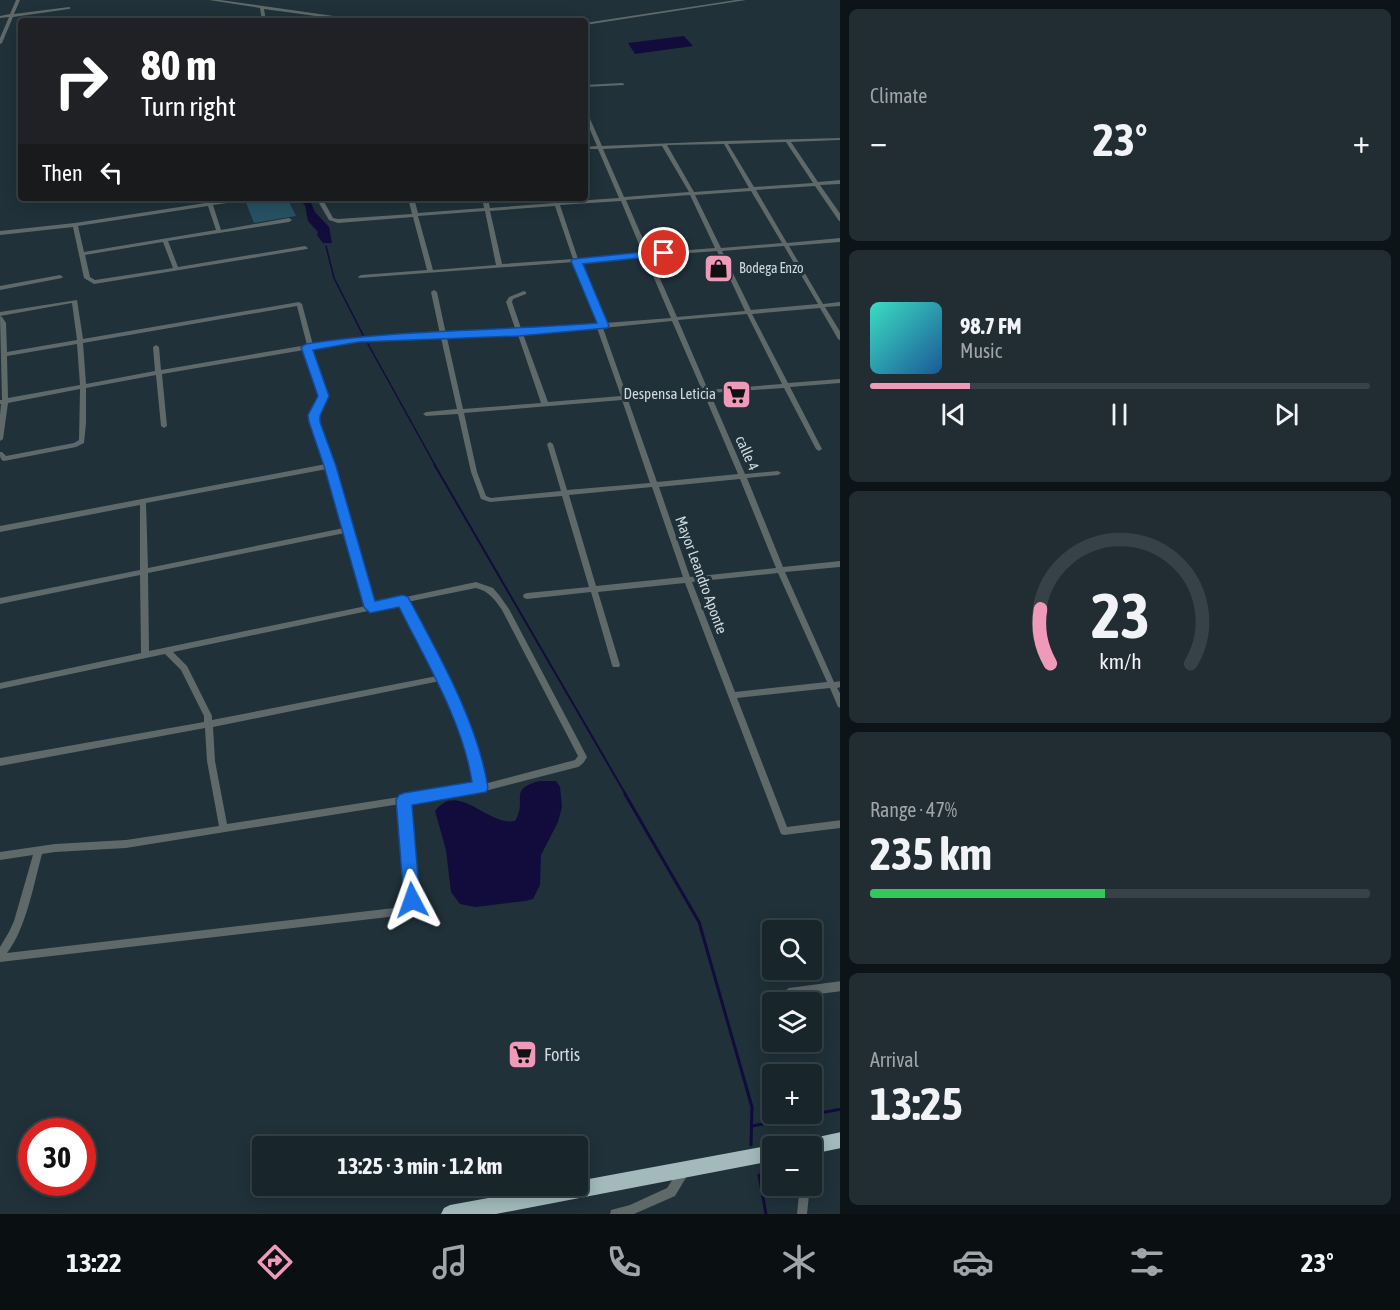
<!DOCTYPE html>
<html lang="en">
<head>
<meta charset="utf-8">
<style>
	:root { --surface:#18252b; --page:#212d33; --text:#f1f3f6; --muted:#9fa5a9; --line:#364247; --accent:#ef9ab9 }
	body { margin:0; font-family:"Asap Condensed",sans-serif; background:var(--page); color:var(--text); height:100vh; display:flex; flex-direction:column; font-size:22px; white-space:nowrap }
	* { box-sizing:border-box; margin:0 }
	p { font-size:20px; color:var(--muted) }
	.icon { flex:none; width:33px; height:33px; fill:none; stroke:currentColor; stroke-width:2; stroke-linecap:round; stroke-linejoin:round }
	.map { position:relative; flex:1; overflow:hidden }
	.details { display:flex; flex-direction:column; gap:9px; padding:9px; background:#0d1418; width:560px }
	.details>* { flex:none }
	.banner { position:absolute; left:18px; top:18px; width:570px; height:183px; border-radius:6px; box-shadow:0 3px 15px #0003,0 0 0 2px var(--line); background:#202124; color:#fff; overflow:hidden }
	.controls { position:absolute; left:762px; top:920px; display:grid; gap:12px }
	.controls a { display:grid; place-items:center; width:60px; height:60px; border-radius:6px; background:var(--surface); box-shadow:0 3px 15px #0003,0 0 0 2px var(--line); font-size:30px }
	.speed { position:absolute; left:18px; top:1118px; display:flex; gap:12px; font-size:30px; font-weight:700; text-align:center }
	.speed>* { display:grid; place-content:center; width:78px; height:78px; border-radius:50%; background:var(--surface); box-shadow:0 3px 15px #0003,0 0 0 2px var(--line); line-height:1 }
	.speed .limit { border:9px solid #d22; background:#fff; color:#111 }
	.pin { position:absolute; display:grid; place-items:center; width:51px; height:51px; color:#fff; margin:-26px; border:3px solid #fff; border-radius:50%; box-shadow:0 2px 6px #0007 }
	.me { position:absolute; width:66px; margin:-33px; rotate:356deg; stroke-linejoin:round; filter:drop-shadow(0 0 4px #0008) }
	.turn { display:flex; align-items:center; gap:21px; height:126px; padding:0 24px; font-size:27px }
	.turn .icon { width:78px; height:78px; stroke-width:2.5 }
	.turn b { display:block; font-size:42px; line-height:51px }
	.then { display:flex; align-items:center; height:57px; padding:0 24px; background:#0003; gap:12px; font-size:22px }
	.big { font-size:45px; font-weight:700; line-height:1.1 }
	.details .widget { flex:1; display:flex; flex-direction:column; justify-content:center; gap:9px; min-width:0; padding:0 21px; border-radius:9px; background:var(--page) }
	.details .dial { align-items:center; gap:0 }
	.dial svg { height:156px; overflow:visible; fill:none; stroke:var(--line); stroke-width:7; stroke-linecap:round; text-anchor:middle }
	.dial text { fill:var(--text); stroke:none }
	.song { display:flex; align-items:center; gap:18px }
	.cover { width:72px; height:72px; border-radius:9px; background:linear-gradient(135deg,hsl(170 70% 55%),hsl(210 70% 35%)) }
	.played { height:6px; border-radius:3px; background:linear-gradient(90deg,var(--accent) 20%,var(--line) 20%) }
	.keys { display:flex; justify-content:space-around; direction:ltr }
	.heat { display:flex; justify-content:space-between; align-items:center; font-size:33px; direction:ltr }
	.charge { height:9px; border-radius:4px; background:linear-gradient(90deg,#34c759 47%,var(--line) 0) }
	.trip { position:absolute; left:252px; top:1136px; width:336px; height:60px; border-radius:6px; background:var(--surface); box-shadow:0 3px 15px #0003,0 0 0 2px var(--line); font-weight:700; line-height:60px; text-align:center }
	.menu { display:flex; height:96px; justify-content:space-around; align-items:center; background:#0a0f11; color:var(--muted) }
	.menu .icon { width:42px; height:42px }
	.menu .active { color:var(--accent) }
	.menu b { font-size:27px; color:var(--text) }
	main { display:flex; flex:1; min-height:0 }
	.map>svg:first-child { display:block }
</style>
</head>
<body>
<main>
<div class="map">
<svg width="841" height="1214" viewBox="0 0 841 1214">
	<rect width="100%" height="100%" fill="#203139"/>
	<path fill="#265163" d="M259,198H287L296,216L254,223L245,200Z"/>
	<path fill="#110c3c" d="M684,36L693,46L635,54L628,43Z
		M297,198H309L315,212L329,227L332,243H323L317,235L318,232L308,221L305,205Z
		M540,781H556L560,787L562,807L558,822L541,855L540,885L533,899L525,901L476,907L460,904L451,892L446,850L435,811C458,780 487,826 515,821C528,800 507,789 540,781Z"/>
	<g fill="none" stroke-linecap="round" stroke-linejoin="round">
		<path stroke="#110c3c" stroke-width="1.5" d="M326,246L334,278L363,335
			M368,344L435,465"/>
		<path stroke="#110c3c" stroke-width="2" d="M434,464L626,795"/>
		<path stroke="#110c3c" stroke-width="3" d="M625,794L699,922L752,1107L751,1145
			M752,1126L841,1109
			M759,1175L766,1214"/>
		<path fill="#5f696a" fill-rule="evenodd" d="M16,0H20L14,14L69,7L71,8L69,9L13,17L2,43L0,44V38L9,17L0,18V16L10,14Z
			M209,0H220L362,20L364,21H353L264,9L266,21H262L260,8Z
			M736,0H746L585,25V23Z
			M622,83L624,84V85L585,87V85Z
			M585,111L587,112L602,146L725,141L841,138V140H839L791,142L818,182L841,180V184L820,185L841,215V221H839L815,186L756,190L787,243L841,238V242L789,246L823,304L841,302V306L825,307L841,333V341L838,339L820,308L752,314L788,383L841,379V383L790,387L822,449L819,451L816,449L784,388L710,393L745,474L778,471L781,473L778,475L747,478L783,567L841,561V567L785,572L834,682L841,681V687L837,688L841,695V708L838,707L830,688L737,698L787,827L841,820V828L784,835L781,834L685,583L598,592L620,665L619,667H613L612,665L591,592L527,599L524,598L523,596L524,594L527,593L589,587L562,496L490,502L481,499L471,472L458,414L426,416L423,414L426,412L457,409L441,338L359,341L310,349C315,363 329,384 326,399C324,407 319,414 317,422L333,466L373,604L476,582L493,588L499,595L509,609L586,755L587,757C585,761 582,765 578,767L481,792L409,803L417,900L409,914L406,915L0,962V947L9,932L14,921L33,855L0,860V852L55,844L126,840L219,826L207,761L205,728L0,766V758L204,722V716L181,670L165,654L0,689V683L141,653L140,575L0,604V598L140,570V505L0,532V526L326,464L311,422C312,414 318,408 319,400C323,383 310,364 304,350L162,374L167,426L164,428L161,426L156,375L86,388V423L84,443L76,447L4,461C0,460 0,456 0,452H2L6,456L74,443L79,440L80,389L8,403L3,439L0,441V415L1,404H0V400H2L0,316L2,317L6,323L7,352L77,340L72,303L0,316V312L77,300L83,339L299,302L302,304L313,345L359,337L440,334L431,292L434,290L437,292L446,334L516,331L506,302L509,297L524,291L526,292V294L513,299L512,302L522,331L599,324L574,262L359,278L358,277L361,275L427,270L413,217L338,223L329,220L316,198H322L333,218L338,219L412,214L408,198H414L418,213L484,208L482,198H488L490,208L555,203L557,201L559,202L619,198L598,149H585V147L597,146L585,118ZM786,142L813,183L754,187L728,144ZM724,144L749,188L694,192L667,145ZM662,146L689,192L624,197L603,149ZM751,191L782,243L721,248L695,195ZM690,195L715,248L649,253L626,200ZM621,201L643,254L578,259L560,205ZM555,206L573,259L502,264L490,211ZM485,211L496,265L433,270L418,216ZM784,246L818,304L751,310L722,251ZM717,251L745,311L677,317L650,256ZM645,257L671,318L605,323L579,262ZM297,306L307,345L161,370L159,347L156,345L153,347L155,371L86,384L83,343ZM747,314L782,384L708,390L678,320ZM672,321L702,390L627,396L603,328ZM597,328L621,396L548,402L523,334ZM518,335L541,403L463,409L447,338ZM77,344L80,385L8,398L7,356ZM704,394L738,474L657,482L628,400ZM622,400L650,483L567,490L553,444L550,442L547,444L561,491L491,498L486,496L477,472L464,413ZM327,469L344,528L148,568L146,503ZM740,479L776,568L690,577L659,487ZM652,487L683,577L596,586L569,495ZM345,533L366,606L149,651L148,573ZM778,573L827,682L735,692L692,582ZM476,588C489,591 495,600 502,610L578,756L575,760L484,784C470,718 438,661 407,602ZM401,604L437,676L212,720V716L187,666L173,652ZM440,681C456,715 468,749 476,785L227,824L215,761L213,727ZM400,804L407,900L403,907L7,953C26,929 34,883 42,854L55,852L126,848Z
			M238,198H251L248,200L213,205L221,230L289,218L292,220L289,222L168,241L178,267L305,246L308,248L307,249L94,284L84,278L73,227L0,235V231L75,223ZM208,206L216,230L84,252L78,226ZM163,242L173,268L95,280L90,277L85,255Z
			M60,275L63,277L62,278L0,290V286Z
			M841,981V991L789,998L786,996L784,993L786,990L789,988Z
			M685,1166L689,1167L690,1171L675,1196L634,1214H610L611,1210L630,1205L667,1188L681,1167Z
			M800,1185H810L807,1214H797Z"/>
		<path fill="#a2babc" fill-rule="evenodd" d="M841,1132V1148L812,1154V1146H802L804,1140Z
			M772,1145L775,1146H772V1161L496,1214H441L444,1208L450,1205L558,1185H578V1181Z"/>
	</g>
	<path fill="#1a73e8" stroke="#114b97" stroke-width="1.5" d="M664,250L668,251V255L583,264L609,326L607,328L519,336L359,342L313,350L329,396L320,416V422L336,466L375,601L403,595L408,597C439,655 478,723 488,788L486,792L412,805L420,900L418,906L412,908L406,906L404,900L396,800L399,795L404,793L472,782C463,722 426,661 399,607L370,613L364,607L324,466L309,422L308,415L318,396L301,347L306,344C402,329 500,331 597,323L571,261L573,259Z"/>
	<defs>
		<symbol id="shop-square" viewBox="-11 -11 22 22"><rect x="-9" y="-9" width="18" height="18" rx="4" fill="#ef9ab9" stroke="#203139"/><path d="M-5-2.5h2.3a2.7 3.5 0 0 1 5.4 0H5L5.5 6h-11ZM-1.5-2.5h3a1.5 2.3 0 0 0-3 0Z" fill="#111"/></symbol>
		<symbol id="supermarket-square" viewBox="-11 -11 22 22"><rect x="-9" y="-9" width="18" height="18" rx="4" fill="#ef9ab9" stroke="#203139"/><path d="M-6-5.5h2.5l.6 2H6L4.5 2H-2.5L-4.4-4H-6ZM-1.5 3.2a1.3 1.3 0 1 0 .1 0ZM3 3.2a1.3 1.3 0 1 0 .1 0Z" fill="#111"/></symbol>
	</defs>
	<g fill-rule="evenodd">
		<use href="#shop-square" x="702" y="252" width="33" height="33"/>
		<use href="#supermarket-square" x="720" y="378" width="33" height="33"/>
		<use href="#supermarket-square" x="506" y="1038" width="33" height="33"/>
	</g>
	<g text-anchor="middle" stroke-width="6" stroke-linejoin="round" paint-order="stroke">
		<g font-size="14" fill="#ced8dd" stroke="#203139" text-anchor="start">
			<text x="739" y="273">Bodega Enzo</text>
		</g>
		<g font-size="15" fill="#ced8dd" stroke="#203139" text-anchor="end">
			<text x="716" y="399">Despensa Leticia</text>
		</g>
		<g font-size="15" fill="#ced8dd" stroke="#203139">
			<text transform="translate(747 453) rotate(66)" y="5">calle 4</text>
			<text transform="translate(701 575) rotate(70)" y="5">Mayor Leandro Aponte</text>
		</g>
		<g font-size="18" fill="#ced8dd" stroke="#203139" text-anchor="start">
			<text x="544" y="1061">Fortis</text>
		</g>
	</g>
</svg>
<div class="controls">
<a><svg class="icon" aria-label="search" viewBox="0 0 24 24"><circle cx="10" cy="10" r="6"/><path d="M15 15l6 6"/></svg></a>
<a><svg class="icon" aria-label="layers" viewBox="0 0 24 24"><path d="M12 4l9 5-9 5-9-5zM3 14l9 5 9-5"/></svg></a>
<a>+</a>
<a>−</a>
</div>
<div class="speed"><div class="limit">30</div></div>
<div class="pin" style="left:664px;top:253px;background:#d93025"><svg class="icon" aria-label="arrive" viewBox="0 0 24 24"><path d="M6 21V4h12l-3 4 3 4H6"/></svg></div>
<svg class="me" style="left:412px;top:900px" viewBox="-20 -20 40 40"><path d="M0-17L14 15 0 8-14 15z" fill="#1a73e8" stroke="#fff" stroke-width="4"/></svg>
<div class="trip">13:25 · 3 min · 1.2 km</div>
<div class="banner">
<div class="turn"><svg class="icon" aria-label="right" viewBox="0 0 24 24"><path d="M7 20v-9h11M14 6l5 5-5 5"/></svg><div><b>80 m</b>Turn right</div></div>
<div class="then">Then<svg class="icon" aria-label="left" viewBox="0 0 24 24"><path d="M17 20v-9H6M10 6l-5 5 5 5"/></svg></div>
</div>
</div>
<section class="details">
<div class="widget"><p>Climate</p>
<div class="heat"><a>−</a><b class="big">23°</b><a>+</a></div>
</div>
<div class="widget">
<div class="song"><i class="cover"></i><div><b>98.7 FM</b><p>Music</p></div></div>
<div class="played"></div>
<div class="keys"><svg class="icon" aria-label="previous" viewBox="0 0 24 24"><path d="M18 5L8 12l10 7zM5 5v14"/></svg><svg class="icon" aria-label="pause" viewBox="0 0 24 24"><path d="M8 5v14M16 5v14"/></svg><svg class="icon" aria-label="next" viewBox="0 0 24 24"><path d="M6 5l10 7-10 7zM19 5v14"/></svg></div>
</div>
<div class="widget dial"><svg viewBox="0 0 100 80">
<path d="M14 69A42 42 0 1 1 86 69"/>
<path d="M14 69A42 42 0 0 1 9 41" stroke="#ef9ab9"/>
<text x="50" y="56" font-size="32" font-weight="700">23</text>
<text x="50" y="72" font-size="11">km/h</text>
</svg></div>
<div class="widget"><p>Range · 47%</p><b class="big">235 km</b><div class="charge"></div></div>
<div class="widget"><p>Arrival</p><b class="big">13:25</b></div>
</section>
</main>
<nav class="menu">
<b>13:22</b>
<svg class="icon active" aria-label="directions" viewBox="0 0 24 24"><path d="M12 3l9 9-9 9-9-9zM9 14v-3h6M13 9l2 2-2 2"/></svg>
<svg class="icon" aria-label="music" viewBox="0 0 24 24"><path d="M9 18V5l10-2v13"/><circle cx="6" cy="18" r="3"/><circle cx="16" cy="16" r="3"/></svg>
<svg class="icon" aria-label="phone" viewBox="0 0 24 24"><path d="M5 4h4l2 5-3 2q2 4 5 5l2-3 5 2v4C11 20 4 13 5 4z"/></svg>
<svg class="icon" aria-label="climate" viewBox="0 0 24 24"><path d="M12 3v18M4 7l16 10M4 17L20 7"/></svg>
<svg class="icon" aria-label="car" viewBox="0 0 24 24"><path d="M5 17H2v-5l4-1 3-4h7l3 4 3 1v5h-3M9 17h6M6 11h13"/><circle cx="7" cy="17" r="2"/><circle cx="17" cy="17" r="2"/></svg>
<svg class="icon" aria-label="filters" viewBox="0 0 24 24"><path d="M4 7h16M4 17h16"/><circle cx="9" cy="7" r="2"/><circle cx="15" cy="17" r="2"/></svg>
<b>23°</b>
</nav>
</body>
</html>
